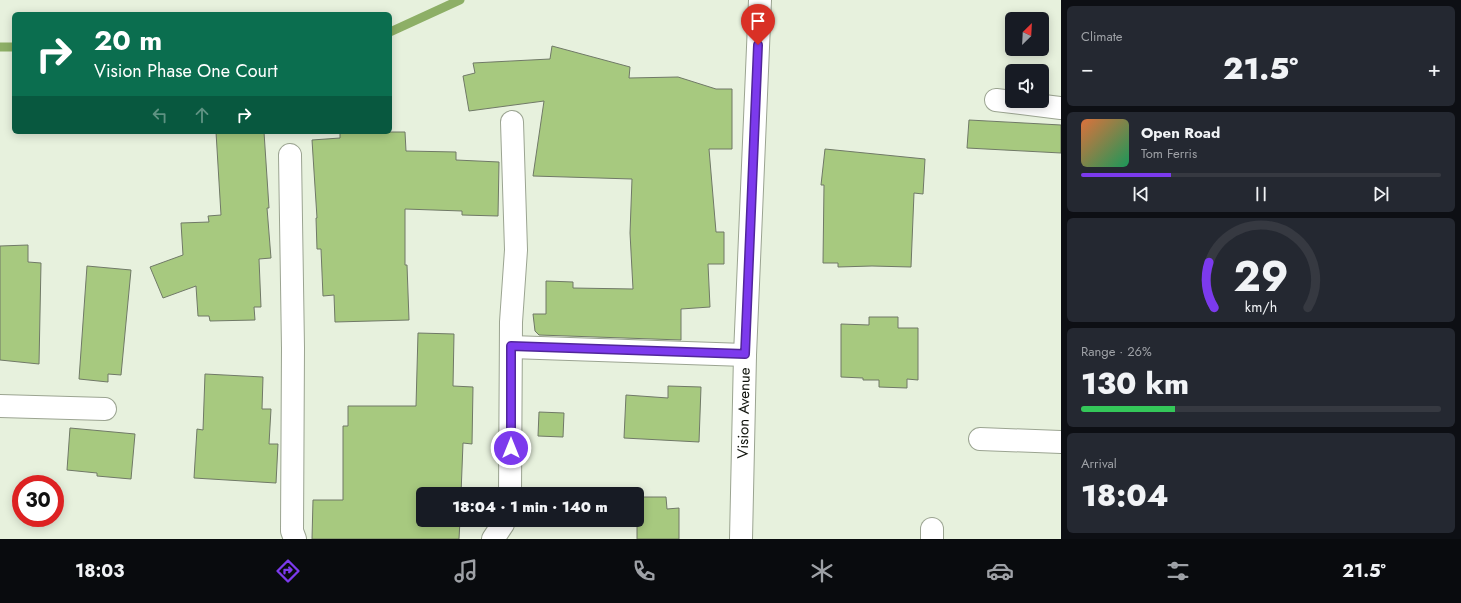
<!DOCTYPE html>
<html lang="en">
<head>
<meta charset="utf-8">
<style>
	:root { --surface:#171b24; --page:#242831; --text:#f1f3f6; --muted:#9ea1a6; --line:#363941; --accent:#7c3aed }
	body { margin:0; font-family:Jost,sans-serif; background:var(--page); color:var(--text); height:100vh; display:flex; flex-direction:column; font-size:15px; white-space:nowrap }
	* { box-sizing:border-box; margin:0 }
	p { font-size:13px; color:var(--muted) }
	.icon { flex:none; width:22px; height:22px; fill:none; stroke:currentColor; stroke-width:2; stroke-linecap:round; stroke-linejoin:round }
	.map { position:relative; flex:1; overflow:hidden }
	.side { display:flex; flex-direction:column; gap:6px; padding:6px; background:#0d0f14; width:400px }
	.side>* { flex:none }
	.top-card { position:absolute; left:12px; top:12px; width:380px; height:122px; border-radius:6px; box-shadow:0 2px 10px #0003; background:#0b6e4f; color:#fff; overflow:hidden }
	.needle { width:26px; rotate:24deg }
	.buttons { position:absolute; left:1005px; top:12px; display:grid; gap:8px }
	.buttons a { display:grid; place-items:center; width:44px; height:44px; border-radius:6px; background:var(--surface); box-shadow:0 2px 10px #0003; font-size:20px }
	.speed { position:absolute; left:12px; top:475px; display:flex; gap:8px; font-size:20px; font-weight:700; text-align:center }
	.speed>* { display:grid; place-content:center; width:52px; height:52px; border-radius:50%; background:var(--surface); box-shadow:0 2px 10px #0003; line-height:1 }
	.speed .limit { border:6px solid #d22; background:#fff; color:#111 }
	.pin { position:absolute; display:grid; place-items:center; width:34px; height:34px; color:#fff; margin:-41px -17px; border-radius:50% 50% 50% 0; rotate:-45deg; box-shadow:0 0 4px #0007 }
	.pin .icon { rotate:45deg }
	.me { position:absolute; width:44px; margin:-22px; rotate:0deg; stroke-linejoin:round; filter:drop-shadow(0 0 3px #0008) }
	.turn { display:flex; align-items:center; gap:14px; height:84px; padding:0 16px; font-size:18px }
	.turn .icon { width:52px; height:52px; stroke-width:2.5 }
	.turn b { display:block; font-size:28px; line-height:34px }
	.lanes { display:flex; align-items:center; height:38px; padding:0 16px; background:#0003; justify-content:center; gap:20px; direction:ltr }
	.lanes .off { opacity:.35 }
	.big { font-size:30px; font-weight:800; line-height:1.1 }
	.side .card { flex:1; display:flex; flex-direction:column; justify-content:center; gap:6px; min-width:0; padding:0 14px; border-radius:6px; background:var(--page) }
	.side .dial { align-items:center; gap:0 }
	.dial svg { height:104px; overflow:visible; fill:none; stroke:var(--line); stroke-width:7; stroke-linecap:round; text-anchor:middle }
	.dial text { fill:var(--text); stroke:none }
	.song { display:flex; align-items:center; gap:12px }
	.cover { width:48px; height:48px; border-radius:6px; background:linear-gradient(135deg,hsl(20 70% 55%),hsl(150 70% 35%)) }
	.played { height:4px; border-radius:2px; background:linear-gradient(90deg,var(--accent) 25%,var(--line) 25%) }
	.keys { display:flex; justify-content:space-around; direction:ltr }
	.heat { display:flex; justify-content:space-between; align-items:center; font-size:22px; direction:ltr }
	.charge { height:6px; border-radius:3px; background:linear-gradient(90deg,#34c759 26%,var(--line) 0) }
	.trip { position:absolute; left:416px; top:487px; width:228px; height:40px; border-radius:6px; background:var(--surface); box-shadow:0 2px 10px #0003; font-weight:800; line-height:40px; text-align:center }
	.dock { display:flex; height:64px; justify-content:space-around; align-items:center; background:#090b0e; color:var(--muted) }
	.dock .icon { width:28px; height:28px }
	.dock .on { color:var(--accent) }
	.dock b { font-size:18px; color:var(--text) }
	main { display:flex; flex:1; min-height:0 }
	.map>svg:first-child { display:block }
</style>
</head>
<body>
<main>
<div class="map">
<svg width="1061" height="539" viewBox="0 0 1061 539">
	<rect width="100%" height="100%" fill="#e7f1dd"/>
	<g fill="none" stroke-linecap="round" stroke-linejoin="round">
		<path stroke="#8daf66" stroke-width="9" d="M390,32L460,0
			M0,47H14"/>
	</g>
	<path fill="#a7c97f" stroke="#707967" d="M552,46L630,67L629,78L678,77L716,89H732V149H709L716,232H724V264H708L710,307L681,309V340L539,335L535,331L533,314H546V281L573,282V288L633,289L630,233L632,179L533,176L544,101L469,111L463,76L475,73L473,63L550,59Z
		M969,120L1061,125V153L967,148Z
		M216,132H264L269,208H267L271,258L259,259L261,307H254L255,320L210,321L209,316H198L196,286L163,298L150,267L183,255L181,223L209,222L208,216L221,215Z
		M340,132H405L406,151L456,152V160L499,162L498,216L462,215V211L405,209V265H407L409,320L335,322L334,295L323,296L321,249H317L316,218H317L312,140L340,138Z
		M825,149L925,159L923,194L914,193L911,267L872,266L838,267V263H823L824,185H821Z
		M28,245V262L41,263L39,364L0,360V246Z
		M87,266L131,270L121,375L108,374V382L79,379Z
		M869,317H898V328H918V380L907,379V388L879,387V380H863V378L841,377V324L869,325Z
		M418,333L454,334L453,386L473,387L472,444L463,443L461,494H423V520H460L459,539H312L313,500H343V426H348V406H416Z
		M205,374L263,377L262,409H271L269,444H278L276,483L194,478L197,429L203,430Z
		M668,386L701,387L699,442L624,438L626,395L668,398Z
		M539,412L564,413L563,437L538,436Z
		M70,428L135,434L131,479L97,476V473L67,470Z
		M637,497H666L667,509L679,508V539H637Z"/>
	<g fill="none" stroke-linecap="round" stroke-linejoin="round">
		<defs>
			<g id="minor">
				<path d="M996,100L1061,108"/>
				<path d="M290,155L293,348L292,531L295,539"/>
				<path d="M511,347L745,355"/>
				<path d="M0,406L105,409"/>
				<path d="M980,439L1061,442"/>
				<path d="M510,494L511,322L516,250L512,122"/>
				<path d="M493,539L503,524L504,520"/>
				<path id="s1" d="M741,539L745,355L760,0"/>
				<path d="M932,539V529"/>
			</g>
		</defs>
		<use href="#minor" stroke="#9ba491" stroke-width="24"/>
		<use href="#minor" stroke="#fff" stroke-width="22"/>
	</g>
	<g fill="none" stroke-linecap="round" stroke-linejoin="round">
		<defs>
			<path id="route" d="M511,448V346L745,354L758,45"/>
		</defs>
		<use href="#route" stroke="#51269a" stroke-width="10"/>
		<use href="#route" stroke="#7c3aed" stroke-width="7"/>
	</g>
	<g text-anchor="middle" stroke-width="3.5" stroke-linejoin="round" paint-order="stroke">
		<g font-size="15" fill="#0e110a" stroke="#e7f1dd">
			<text dy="5" stroke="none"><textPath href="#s1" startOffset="126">Vision Avenue</textPath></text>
		</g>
	</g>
</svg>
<div class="buttons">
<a><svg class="needle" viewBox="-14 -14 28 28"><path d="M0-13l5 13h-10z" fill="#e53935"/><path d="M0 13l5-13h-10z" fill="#9ea1a6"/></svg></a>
<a><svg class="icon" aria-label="sound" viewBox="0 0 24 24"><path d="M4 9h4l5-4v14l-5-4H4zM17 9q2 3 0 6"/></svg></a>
</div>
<div class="speed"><div class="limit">30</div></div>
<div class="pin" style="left:758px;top:45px;background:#d93025"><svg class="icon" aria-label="arrive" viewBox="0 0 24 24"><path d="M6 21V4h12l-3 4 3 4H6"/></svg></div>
<svg class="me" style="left:511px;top:448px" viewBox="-20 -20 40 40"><circle r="17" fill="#7c3aed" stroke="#fff" stroke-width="3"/><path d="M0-11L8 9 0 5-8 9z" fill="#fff"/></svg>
<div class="trip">18:04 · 1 min · 140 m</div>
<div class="top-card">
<div class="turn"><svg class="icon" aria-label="right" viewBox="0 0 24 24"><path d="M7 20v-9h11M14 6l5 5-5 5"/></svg><div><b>20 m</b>Vision Phase One Court</div></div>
<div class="lanes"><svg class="icon off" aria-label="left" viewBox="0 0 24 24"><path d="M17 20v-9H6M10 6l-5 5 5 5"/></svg><svg class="icon off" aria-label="ahead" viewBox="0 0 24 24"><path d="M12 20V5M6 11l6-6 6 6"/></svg><svg class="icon" aria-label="right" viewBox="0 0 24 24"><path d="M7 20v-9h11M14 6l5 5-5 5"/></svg></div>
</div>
</div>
<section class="side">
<div class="card"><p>Climate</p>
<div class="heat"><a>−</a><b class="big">21.5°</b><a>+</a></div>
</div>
<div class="card">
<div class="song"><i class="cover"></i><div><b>Open Road</b><p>Tom Ferris</p></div></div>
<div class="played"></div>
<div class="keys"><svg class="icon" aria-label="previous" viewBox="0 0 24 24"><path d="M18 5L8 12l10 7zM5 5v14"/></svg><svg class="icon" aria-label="pause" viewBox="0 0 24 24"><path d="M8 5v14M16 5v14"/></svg><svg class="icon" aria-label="next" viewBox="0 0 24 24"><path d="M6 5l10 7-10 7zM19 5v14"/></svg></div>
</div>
<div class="card dial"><svg viewBox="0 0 100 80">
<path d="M14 69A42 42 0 1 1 86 69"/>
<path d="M14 69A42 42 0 0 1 10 34" stroke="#7c3aed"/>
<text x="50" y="56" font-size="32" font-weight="700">29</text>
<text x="50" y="72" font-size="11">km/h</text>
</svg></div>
<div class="card"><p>Range · 26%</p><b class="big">130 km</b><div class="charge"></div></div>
<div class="card"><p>Arrival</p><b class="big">18:04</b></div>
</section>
</main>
<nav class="dock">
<b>18:03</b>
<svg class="icon on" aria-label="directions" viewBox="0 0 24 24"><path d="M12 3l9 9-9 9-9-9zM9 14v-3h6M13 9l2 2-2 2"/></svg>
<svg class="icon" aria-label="music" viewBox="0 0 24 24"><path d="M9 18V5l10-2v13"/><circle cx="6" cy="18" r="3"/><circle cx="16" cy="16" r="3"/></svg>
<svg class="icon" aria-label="phone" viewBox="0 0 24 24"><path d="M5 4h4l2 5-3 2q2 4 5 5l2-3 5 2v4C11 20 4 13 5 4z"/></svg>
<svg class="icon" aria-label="climate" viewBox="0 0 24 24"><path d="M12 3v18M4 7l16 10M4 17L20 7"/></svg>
<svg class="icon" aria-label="car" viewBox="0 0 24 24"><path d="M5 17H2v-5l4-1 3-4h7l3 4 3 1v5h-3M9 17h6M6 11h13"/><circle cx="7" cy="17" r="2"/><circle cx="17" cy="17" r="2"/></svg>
<svg class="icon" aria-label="filters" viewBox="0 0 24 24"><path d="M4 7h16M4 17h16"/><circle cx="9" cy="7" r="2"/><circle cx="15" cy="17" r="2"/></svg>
<b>21.5°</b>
</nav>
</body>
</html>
